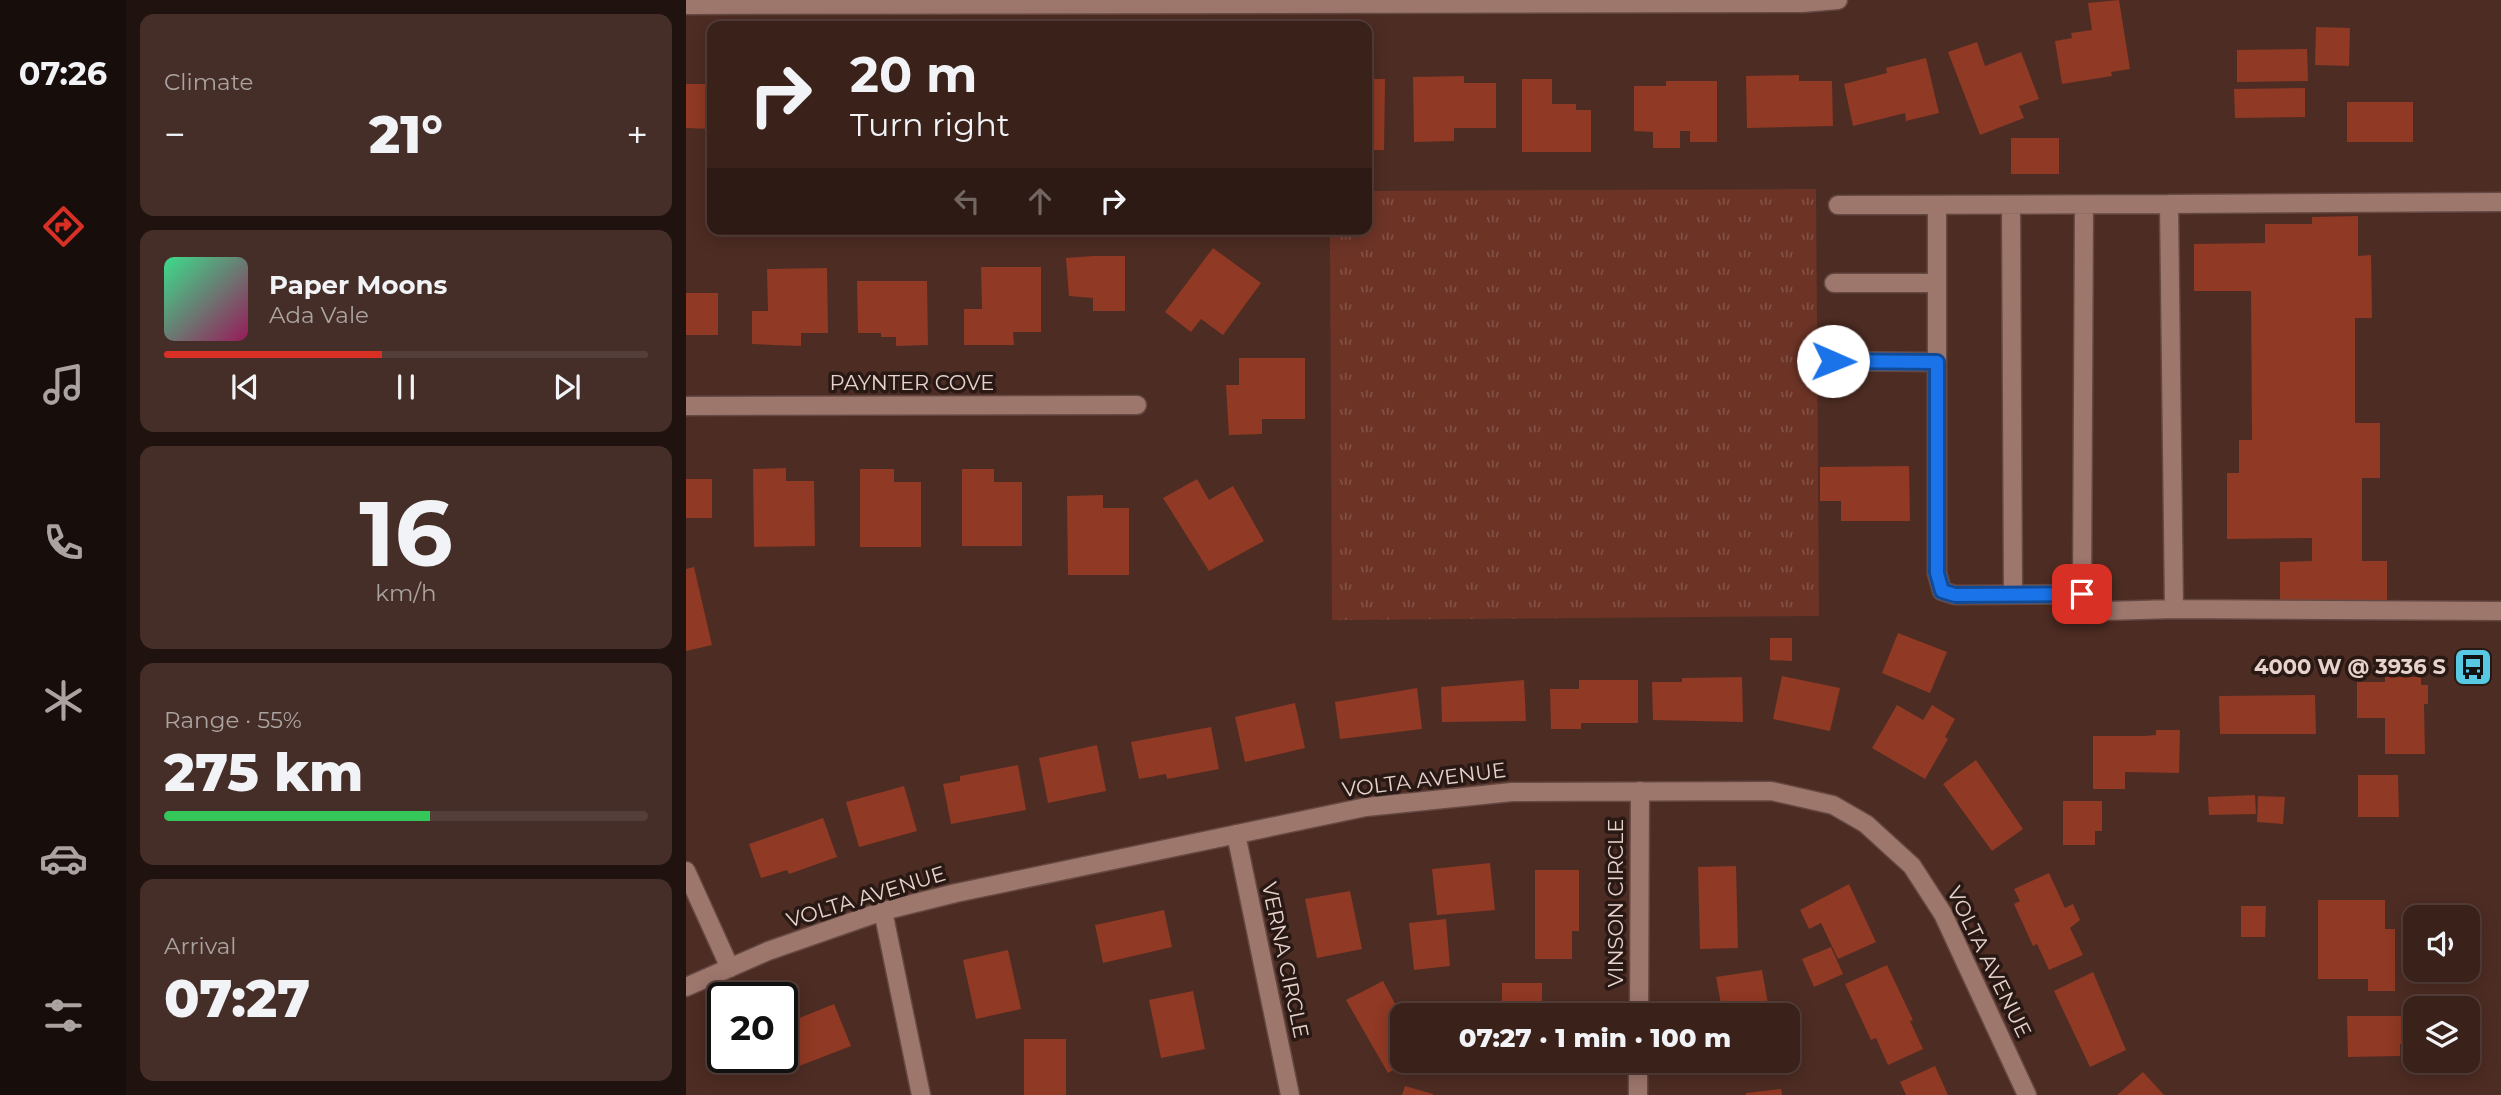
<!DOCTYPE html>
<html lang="en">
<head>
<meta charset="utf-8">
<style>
	:root { --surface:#3a211a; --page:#452e27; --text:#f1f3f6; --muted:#aba3a2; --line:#543e39; --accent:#d93025 }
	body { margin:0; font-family:Montserrat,sans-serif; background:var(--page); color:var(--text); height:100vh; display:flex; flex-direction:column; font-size:26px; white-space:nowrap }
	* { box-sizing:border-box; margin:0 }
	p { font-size:23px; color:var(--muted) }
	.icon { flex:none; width:38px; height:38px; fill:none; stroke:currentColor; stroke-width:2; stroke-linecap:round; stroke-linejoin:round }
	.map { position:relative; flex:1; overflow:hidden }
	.sheet { display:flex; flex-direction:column; gap:14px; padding:14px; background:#20120e; width:560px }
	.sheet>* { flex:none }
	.hud { position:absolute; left:21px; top:21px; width:665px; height:214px; border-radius:14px; box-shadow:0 4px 18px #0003,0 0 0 2px var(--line); background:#3a211a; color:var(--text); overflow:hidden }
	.buttons { position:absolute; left:1717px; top:905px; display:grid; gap:14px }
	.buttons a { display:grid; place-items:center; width:77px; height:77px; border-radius:14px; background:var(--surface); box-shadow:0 4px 18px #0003,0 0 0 2px var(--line); font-size:35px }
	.speed { position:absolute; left:21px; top:982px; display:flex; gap:14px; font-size:35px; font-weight:700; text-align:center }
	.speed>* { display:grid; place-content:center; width:91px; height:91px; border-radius:50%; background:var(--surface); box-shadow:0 4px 18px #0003,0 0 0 2px var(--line); line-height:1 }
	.speed .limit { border:4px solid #111; border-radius:10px; background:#fff; color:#111 }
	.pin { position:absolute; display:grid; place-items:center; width:60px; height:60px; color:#fff; margin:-30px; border-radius:14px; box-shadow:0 4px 10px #0006 }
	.me { position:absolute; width:77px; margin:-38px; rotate:91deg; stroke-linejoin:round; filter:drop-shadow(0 0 5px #0008) }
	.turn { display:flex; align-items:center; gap:24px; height:147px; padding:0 28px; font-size:32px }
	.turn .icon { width:91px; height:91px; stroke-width:2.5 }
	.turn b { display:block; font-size:49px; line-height:60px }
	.lanes { display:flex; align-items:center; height:66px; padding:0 28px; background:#0003; justify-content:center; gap:35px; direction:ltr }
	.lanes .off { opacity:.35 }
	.big { font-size:52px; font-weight:800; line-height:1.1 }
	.sheet .widget { flex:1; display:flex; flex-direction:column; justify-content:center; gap:10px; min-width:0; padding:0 24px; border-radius:14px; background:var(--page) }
	.sheet .dial { align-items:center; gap:0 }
	.dial b { font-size:91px; line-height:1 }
	.song { display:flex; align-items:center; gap:21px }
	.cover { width:84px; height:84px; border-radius:10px; background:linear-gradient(135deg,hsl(150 70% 55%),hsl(330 70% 35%)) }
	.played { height:7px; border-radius:4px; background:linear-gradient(90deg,var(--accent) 45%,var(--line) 45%) }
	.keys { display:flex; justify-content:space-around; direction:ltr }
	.heat { display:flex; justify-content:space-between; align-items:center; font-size:38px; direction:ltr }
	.charge { height:10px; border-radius:5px; background:linear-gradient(90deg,#34c759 55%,var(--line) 0) }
	.trip { position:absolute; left:704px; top:1003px; width:410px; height:70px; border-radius:14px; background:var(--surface); box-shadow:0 4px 18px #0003,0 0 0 2px var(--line); font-weight:800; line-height:70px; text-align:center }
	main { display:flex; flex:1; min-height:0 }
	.tabs { display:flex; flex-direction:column; width:126px; justify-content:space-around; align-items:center; background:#170d0a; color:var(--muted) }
	.tabs .icon { width:49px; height:49px }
	.tabs .current { color:var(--accent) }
	.tabs b { font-size:32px; color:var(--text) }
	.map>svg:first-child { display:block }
</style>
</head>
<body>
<main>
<nav class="tabs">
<b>07:26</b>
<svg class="icon current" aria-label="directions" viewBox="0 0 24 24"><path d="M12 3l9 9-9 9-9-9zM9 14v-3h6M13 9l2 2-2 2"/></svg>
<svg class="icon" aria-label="music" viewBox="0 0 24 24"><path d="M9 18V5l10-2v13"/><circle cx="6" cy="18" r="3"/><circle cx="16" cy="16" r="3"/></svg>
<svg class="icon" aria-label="phone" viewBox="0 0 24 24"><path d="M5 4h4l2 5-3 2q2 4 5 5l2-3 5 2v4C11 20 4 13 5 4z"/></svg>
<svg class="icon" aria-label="climate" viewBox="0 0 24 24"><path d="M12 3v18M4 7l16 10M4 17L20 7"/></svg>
<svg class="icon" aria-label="car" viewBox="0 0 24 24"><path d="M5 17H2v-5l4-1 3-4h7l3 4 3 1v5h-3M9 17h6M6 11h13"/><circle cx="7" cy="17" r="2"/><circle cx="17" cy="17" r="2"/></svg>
<svg class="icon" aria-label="filters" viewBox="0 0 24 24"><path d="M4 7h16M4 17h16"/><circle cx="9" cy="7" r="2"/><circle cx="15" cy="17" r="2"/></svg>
</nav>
<section class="sheet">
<div class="widget"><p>Climate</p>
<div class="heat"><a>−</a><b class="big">21°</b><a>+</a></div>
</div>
<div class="widget">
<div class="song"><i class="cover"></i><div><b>Paper Moons</b><p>Ada Vale</p></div></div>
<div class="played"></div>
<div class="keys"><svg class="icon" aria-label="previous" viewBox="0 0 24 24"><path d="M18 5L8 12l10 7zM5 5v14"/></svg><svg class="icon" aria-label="pause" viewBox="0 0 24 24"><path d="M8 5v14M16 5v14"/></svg><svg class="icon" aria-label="next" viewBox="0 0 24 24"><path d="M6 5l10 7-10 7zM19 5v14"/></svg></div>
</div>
<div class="widget dial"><b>16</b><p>km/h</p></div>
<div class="widget"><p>Range · 55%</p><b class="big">275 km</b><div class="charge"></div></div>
<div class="widget"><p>Arrival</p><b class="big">07:27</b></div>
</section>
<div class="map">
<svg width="1815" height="1095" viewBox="0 0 1815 1095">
	<defs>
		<pattern id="grass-tufts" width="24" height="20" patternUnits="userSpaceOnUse" patternTransform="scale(1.75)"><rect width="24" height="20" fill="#6d3426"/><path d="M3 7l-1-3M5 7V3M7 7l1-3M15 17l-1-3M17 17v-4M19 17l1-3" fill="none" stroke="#825044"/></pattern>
	</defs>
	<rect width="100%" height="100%" fill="#4d2c23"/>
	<path fill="url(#grass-tufts)" d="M1130,189L1133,616L646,620L644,229H681V191Z"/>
	<path fill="#903924" d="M1433,0L1444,69L1425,72L1426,76L1376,84L1369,41L1386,38L1385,33L1406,30L1402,3Z
		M1630,27L1664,28L1663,66L1629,65Z
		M1291,42L1299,66L1335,52L1353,99L1333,106L1338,118L1294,135L1262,52Z
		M1621,49L1622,81L1551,82V50Z
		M1240,58L1253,113L1220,121L1219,113L1167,126L1158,84L1201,73L1200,68Z
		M1113,75V81H1146L1147,126L1061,128L1060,76Z
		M778,76V83H810V128H768V141L728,142L727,77Z
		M681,79H699L698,150H681Z
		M836,79H866V104H890V110H905V152H836Z
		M980,81H1031V142H1004V131H994V148H967V132L948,131V86H980Z
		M0,84H26V129L0,128Z
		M1619,88V117L1549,118L1548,89Z
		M1661,102H1727V142H1661Z
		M1325,138H1373V174H1325Z
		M1672,216V256L1685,255L1686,318H1669V423H1694V478H1676V561H1701V600L1594,601V562L1626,561V538L1541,539V473H1553V440H1566L1565,291H1508V244L1579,243V224H1626V217Z
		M527,248L575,283L537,335L515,319L505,332L479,312Z
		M407,256H439V311H407V298L383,296L380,258Z
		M295,267H355V332H327L328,345H278V309H296Z
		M141,268L142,333H115V346L66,344V311H82L81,269Z
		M171,281H241L242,345L210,346V337H195V333H172Z
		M0,293H32V335H0Z
		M553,358H619V419H576V434L543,435L540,385H553Z
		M1223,466L1224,521H1155V501H1134V467Z
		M100,468V481H128L129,546L68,547L67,469Z
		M174,469H208V482H235V547H174Z
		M276,469H308V482H336V546H276Z
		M0,479H26V518H0Z
		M511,479L523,500L547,486L578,541L523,571L477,498Z
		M417,495V508H443V575H382L381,496Z
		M8,567L26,645L0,651V569Z
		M1212,633L1261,652L1244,693L1196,673Z
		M1084,638H1106V661L1084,660Z
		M1096,676L1154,688L1144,731L1087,719Z
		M1056,677L1057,722L967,720L966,682H996V678Z
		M1699,677H1735V685H1742V704H1738L1739,754H1699V718H1671V682H1699Z
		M838,680L840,721L756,722L755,687Z
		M893,680H952V723H895V729H865L864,689H893Z
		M731,688L736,729L654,739L649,702Z
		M1629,695L1630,734H1534L1533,696Z
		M609,703L619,748L559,762L549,717Z
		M1211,705L1237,720L1246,705L1269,719L1259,737L1262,739L1239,779L1186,748Z
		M525,727L533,769L481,779L480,774L453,779L445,742Z
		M1470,730H1494L1493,773L1439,772V789H1407V736H1459L1470,735Z
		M411,745L420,791L362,803L353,758Z
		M1290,760L1337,829L1306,851L1257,784Z
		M332,765L340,810L265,824L257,784L274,781V776Z
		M1672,775H1712L1713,817H1672Z
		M218,786L231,831L173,847L160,802Z
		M1569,795L1570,814L1523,815L1522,797Z
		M1572,796L1599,797L1597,824L1571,822Z
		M1377,801H1416V831H1409V845H1377Z
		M137,818L151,857L103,874L101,870L75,878L63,844Z
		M804,863L809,910L751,915L746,869Z
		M1050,866L1052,948L1014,949L1012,867Z
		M849,870H893V931H886V959H849Z
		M1363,873L1379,908L1387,904L1394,920L1384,928L1397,955L1363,970L1351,944L1347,946L1328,904L1334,901L1328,889Z
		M1163,884L1190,942L1152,959L1135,923L1123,929L1114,910Z
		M664,891L676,949L631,958L619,899Z
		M1632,900H1699V929H1709V991H1682V979H1632Z
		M1555,906H1580L1579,937H1555Z
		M478,910L486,947L417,963L409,925Z
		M760,919L764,966L728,970L723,923Z
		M1145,947L1157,974L1128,987L1116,959Z
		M322,950L335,1009L290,1019L277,960Z
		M1201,965L1227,1020L1224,1021L1237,1049L1202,1065L1190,1038L1185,1040L1159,984Z
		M1076,970L1083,1009L1093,1008L1094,1015H1037L1030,977Z
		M1407,972L1440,1050L1404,1067L1368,991Z
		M697,981L713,1011L723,1006L728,1015H716V1060H725L702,1073L660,1000Z
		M816,983H856V1015H816Z
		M507,991L519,1049L475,1058L463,1000Z
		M148,1004L165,1046L108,1068L104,1058L78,1068L74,1057H96V1025Z
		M1661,1016H1723L1724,1044H1714V1056L1662,1057Z
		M338,1039H380V1095H338Z
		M1249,1066L1262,1095H1220L1214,1082Z
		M1457,1072L1478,1095H1431Z
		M719,1086L747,1094V1095H716Z
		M1095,1089L1096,1095H1060V1093Z"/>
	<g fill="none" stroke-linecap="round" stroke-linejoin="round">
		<defs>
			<path id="minor" d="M0,5L1116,3L1152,0
				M1815,202L1483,204L1488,609L1815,611
				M1152,205L1483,204
				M1251,205V573L1256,591L1269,595L1396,594L1420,611L1488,609
				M1325,205L1327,594
				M1148,283H1251
				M1147,361L1251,362
				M0,406L451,405
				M1396,594L1398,205
				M550,834L604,1095
				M0,871L44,968
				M197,911L235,1095
				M0,987L82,951L197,911L270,893L680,807L826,792L1085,791L1147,805L1180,824L1226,866L1257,914L1341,1095
				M953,1015L954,791
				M952,1095V1060"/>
		</defs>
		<use href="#minor" stroke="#654842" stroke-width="21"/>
		<use href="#minor" stroke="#9d766c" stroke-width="18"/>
	</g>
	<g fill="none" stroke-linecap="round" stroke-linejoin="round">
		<defs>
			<path id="route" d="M1147,361L1251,362V573L1256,591L1269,595L1396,594"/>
		</defs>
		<use href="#route" stroke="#114b97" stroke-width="18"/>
		<use href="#route" stroke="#1a73e8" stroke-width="12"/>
	</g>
	<defs>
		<symbol id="bus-square" viewBox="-11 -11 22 22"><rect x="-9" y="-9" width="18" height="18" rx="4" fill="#57c9e3" stroke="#281915"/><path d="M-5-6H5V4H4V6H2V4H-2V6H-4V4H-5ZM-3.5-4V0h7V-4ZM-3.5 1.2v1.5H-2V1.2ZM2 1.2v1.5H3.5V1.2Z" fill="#111"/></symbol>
	</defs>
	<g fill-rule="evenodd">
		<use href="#bus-square" x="1765" y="645" width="44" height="44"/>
	</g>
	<g text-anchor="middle" stroke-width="7" stroke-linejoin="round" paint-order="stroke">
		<g font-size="21" fill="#e8d2cc" stroke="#281915">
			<text x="226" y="390">PAYNTER COVE</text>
			<text transform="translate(738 780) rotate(-7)" y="7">VOLTA AVENUE</text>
			<text transform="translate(180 897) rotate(-17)" y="7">VOLTA AVENUE</text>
			<text transform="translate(930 903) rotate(-90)" y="7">VINSON CIRCLE</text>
			<text transform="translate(599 960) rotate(78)" y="7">VERNA CIRCLE</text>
			<text transform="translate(1303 962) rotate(64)" y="7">VOLTA AVENUE</text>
		</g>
		<g font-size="21" font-weight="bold" fill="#e8d2cc" stroke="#281915" text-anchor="end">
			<text x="1760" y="674">4000 W @ 3936 S</text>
		</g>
	</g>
</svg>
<div class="buttons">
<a><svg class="icon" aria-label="sound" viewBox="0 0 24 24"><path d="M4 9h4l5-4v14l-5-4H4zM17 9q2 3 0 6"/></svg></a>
<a><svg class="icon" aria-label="layers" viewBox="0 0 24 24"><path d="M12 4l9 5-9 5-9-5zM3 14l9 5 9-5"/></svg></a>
</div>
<div class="speed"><div class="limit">20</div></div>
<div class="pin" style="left:1396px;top:594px;background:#d93025"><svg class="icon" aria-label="arrive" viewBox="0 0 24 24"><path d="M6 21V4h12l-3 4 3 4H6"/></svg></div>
<svg class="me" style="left:1147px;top:361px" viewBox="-20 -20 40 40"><circle r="19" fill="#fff"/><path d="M0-13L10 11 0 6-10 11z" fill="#1a73e8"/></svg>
<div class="trip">07:27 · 1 min · 100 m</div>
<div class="hud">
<div class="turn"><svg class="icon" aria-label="right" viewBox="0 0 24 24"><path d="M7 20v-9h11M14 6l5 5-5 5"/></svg><div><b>20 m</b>Turn right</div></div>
<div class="lanes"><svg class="icon off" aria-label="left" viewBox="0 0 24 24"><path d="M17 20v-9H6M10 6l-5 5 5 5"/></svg><svg class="icon off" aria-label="ahead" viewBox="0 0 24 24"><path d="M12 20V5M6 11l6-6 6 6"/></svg><svg class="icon" aria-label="right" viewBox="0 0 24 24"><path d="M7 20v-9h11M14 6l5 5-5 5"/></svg></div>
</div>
</div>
</main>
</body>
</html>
